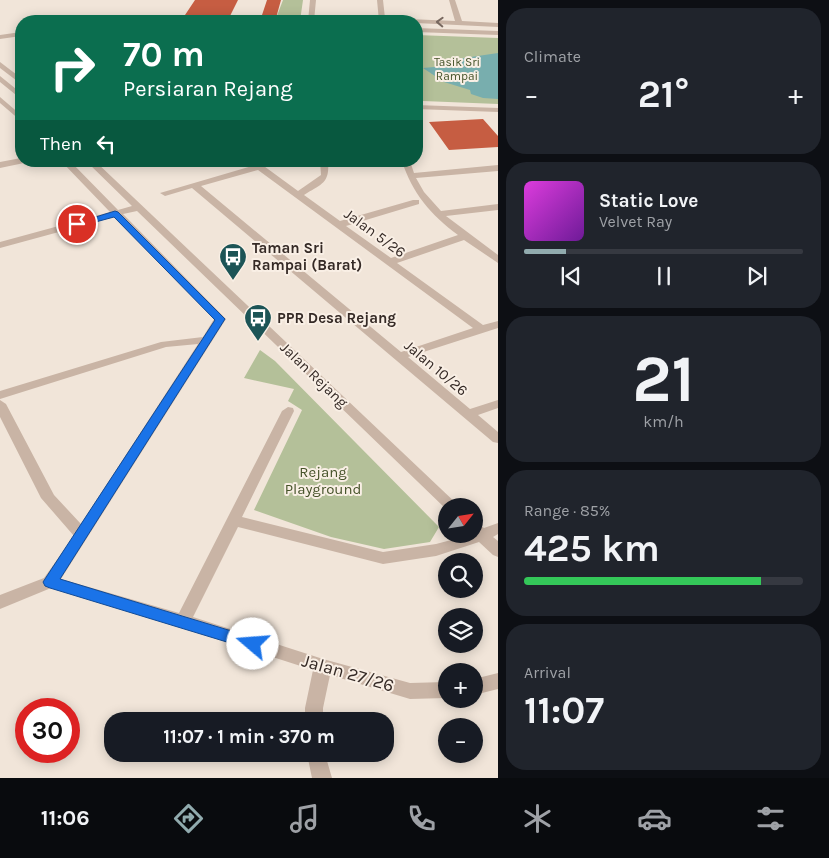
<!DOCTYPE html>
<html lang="en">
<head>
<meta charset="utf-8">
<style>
	:root { --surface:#171b24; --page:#20242c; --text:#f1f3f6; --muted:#9ea1a6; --line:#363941; --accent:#91abae }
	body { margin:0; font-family:Karla,sans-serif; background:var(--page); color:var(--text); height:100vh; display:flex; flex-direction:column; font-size:19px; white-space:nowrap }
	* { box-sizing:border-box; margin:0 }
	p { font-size:16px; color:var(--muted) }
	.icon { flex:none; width:28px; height:28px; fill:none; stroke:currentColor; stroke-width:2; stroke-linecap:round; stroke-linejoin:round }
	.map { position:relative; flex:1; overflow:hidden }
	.details { display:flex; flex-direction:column; gap:8px; padding:8px; background:#0d0f14; width:331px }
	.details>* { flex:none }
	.top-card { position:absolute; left:15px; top:15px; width:408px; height:152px; border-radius:20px; box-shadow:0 2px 12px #0003; background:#0b6e4f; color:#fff; overflow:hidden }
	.needle { width:32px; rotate:60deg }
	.tools { position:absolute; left:438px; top:498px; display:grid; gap:10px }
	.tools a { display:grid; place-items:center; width:45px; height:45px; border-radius:50%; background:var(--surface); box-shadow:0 2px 12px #0003; font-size:25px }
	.speed { position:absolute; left:15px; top:698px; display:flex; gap:10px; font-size:25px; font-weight:700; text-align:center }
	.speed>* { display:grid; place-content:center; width:65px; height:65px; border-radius:50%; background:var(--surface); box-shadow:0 2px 12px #0003; line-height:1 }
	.speed .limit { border:8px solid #d22; background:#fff; color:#111 }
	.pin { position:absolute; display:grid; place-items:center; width:42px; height:42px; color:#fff; margin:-21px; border:2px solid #fff; border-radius:50%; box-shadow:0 1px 5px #0007 }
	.me { position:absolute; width:55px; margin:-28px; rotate:288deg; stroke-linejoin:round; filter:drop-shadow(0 0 4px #0008) }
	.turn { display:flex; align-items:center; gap:18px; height:105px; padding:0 25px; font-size:22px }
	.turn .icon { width:65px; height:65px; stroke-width:2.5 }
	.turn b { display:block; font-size:35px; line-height:42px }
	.then { display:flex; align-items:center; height:48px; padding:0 25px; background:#0003; gap:10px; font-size:19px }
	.big { font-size:38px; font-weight:700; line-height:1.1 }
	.details .card { flex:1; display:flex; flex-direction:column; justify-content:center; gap:8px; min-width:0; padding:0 18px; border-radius:20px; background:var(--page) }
	.details .dial { align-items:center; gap:0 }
	.dial b { font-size:65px; line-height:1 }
	.song { display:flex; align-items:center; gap:15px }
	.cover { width:60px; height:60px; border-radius:8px; background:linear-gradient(135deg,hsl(300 70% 55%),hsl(280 70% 35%)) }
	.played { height:5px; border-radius:2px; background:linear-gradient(90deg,var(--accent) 15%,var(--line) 15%) }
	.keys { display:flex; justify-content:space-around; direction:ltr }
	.heat { display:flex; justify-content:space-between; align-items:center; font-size:28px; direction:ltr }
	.charge { height:8px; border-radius:4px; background:linear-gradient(90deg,#34c759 85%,var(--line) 0) }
	.trip { position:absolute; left:104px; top:712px; width:290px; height:50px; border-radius:20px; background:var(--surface); box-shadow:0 2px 12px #0003; font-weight:700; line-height:50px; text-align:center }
	.tabs { display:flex; height:80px; justify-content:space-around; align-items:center; background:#090b0e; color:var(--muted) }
	.tabs .icon { width:35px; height:35px }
	.tabs .selected { color:var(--accent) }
	.tabs b { font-size:22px; color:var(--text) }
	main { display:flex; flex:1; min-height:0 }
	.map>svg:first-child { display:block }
</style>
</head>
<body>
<main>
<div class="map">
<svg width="498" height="778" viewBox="0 0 498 778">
	<rect width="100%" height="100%" fill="#f1e5d9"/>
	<path fill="#b4c099" d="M283,0H303L300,21H275Z
		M416,35L498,38V104L423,101L416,55Z
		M260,350L275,361L439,527L430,542L384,549L331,537L254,510L302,410L288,401L294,389L244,378Z"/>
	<path fill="#78aeae" d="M498,53V99L483,98L471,94L470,90L444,82L423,68L445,66L451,60Z"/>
	<path fill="#c65d42" d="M195,0H238L229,18L185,15Z
		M267,0H281L276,18H261Z
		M483,119L498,136V147L449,150L429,122Z"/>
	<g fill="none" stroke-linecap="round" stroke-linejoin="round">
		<path fill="#c9b4a5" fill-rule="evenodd" d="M310,0H316L314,21H308Z
			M377,0H383L385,18L455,21L449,0H455L462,21L498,23V27L416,23V21H379Z
			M0,62L21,78V84L0,68Z
			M0,76L21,93V99L0,82Z
			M0,97L21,115V121L0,103Z
			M416,105L498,108V112L416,109Z
			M21,158V161H25L24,163L0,168V162Z
			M61,161H70L118,210L132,206L86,161H95L459,506H446V509L137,211L123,214L226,319L61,579L179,613L282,411L288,407L293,408L294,411L242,517L383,552L436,544L474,534V521L484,528L498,523V534L493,537L498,541V557L493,555L479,542L436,556L383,564L238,527L193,617L323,659L410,683L446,682V698L410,699L330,675L323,708V721H305V708L313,670L183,628L51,588L0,609V595L44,578L74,536L41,498L0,417V400L6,404L54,495L81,524L198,344L166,347L0,399V391L161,342L203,337L214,319L114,217L0,248V242L110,212Z
			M247,161H257L298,191L321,175L320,161H328C330,184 321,184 304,195L340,221L413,200H419V204L346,226L391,258L458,235C431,215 412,193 402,161H410L414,173L498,165V171L416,178L424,192L441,211L498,204V210L446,216L498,255V263L464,240L397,263L483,325L498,321V328L408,357L470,409L498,400V408L478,415L498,432V443L493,442L192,188L165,196L160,193L252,166ZM258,170L473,328L401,352L201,186Z
			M498,673V689L474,695V679Z
			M307,754H325L332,778H312Z"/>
		<path fill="#c9b4a5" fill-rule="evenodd" d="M111,17L198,19L201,21H89Z
			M416,28L498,31V35L416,32Z
			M21,32V36L0,39V35Z"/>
	</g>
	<defs><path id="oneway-chevron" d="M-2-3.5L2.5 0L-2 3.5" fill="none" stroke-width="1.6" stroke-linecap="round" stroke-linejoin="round" transform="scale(1.25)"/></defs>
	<use stroke="#78685f" href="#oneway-chevron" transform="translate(440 22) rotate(-178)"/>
	<path fill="#1a73e8" stroke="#114b97" d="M115,211L118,212L225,319L60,579L258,639L261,644L258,648L253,650L50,588L45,586L43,582L215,320L114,217L77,227L73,224Z"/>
	<defs>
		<symbol id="bus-pin" viewBox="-11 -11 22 30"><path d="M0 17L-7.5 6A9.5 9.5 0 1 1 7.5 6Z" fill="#1c5456" stroke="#f9efe5"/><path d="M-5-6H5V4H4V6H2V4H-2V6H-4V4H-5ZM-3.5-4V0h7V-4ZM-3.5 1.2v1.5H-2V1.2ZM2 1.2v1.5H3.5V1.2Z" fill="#fff"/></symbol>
	</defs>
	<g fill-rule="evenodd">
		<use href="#bus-pin" x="217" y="241" width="32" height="43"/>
		<use href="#bus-pin" x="242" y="302" width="32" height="43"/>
	</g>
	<g text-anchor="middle" stroke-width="4" stroke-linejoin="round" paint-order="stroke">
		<g font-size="12" fill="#46532a" stroke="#f9efe5">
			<text x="457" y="66">Tasik Sri<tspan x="457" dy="14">Rampai</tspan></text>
		</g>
		<g font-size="15" fill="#352a26" stroke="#f9efe5">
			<text transform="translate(375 233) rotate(36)" y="5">Jalan 5/26</text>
			<text transform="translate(436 368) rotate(40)" y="5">Jalan 10/26</text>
			<text transform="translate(314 375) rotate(44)" y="5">Jalan Rejang</text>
		</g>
		<g font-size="15" font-weight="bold" fill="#352a26" stroke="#f9efe5" text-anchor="start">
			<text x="252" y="253">Taman Sri<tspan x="252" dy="17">Rampai (Barat)</tspan></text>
			<text x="277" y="323">PPR Desa Rejang</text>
		</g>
		<g font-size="15" fill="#46532a" stroke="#f9efe5">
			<text x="323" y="477">Rejang<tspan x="323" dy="17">Playground</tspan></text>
		</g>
		<g font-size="18" fill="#352a26" stroke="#f9efe5">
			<text transform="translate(348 673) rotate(16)" y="6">Jalan 27/26</text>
		</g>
	</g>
</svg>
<div class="tools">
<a><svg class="needle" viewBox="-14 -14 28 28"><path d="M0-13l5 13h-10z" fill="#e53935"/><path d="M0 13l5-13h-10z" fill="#9ea1a6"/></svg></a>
<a><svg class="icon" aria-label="search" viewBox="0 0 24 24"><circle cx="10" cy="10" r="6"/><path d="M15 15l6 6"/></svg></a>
<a><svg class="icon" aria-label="layers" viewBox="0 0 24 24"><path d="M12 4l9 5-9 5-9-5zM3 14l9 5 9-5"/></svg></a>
<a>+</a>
<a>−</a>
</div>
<div class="speed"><div class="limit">30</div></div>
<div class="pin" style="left:77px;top:224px;background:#d93025"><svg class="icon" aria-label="arrive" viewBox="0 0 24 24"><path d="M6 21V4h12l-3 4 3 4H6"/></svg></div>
<svg class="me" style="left:253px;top:644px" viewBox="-20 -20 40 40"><circle r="19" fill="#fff"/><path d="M0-13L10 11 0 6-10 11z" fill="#1a73e8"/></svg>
<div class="trip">11:07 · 1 min · 370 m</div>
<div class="top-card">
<div class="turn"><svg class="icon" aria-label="right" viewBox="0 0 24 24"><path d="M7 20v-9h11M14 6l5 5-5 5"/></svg><div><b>70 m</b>Persiaran Rejang</div></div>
<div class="then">Then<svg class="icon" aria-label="left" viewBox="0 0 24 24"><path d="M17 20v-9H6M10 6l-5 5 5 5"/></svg></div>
</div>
</div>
<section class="details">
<div class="card"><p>Climate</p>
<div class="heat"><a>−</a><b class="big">21°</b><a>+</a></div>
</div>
<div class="card">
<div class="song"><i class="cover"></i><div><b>Static Love</b><p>Velvet Ray</p></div></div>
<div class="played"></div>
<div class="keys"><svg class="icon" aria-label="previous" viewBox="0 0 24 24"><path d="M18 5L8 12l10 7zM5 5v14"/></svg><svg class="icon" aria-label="pause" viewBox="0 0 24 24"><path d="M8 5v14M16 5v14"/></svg><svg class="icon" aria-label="next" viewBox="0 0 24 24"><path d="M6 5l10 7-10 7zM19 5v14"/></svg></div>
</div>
<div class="card dial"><b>21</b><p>km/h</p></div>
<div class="card"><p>Range · 85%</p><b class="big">425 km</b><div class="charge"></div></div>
<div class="card"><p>Arrival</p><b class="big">11:07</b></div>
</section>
</main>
<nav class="tabs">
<b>11:06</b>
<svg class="icon selected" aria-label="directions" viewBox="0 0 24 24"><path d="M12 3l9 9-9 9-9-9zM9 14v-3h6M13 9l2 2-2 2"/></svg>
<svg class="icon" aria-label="music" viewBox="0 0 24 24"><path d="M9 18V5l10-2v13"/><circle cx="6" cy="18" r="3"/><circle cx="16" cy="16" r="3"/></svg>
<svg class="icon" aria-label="phone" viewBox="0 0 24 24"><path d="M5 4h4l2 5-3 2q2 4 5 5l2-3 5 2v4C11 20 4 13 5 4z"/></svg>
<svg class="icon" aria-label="climate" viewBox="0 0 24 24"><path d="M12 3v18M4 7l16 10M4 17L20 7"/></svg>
<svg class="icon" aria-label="car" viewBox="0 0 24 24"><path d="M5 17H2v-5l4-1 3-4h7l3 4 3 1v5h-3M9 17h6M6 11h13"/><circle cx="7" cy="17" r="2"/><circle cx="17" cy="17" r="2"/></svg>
<svg class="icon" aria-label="filters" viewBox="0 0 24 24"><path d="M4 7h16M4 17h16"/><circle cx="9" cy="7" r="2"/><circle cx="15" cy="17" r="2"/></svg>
</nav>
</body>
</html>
